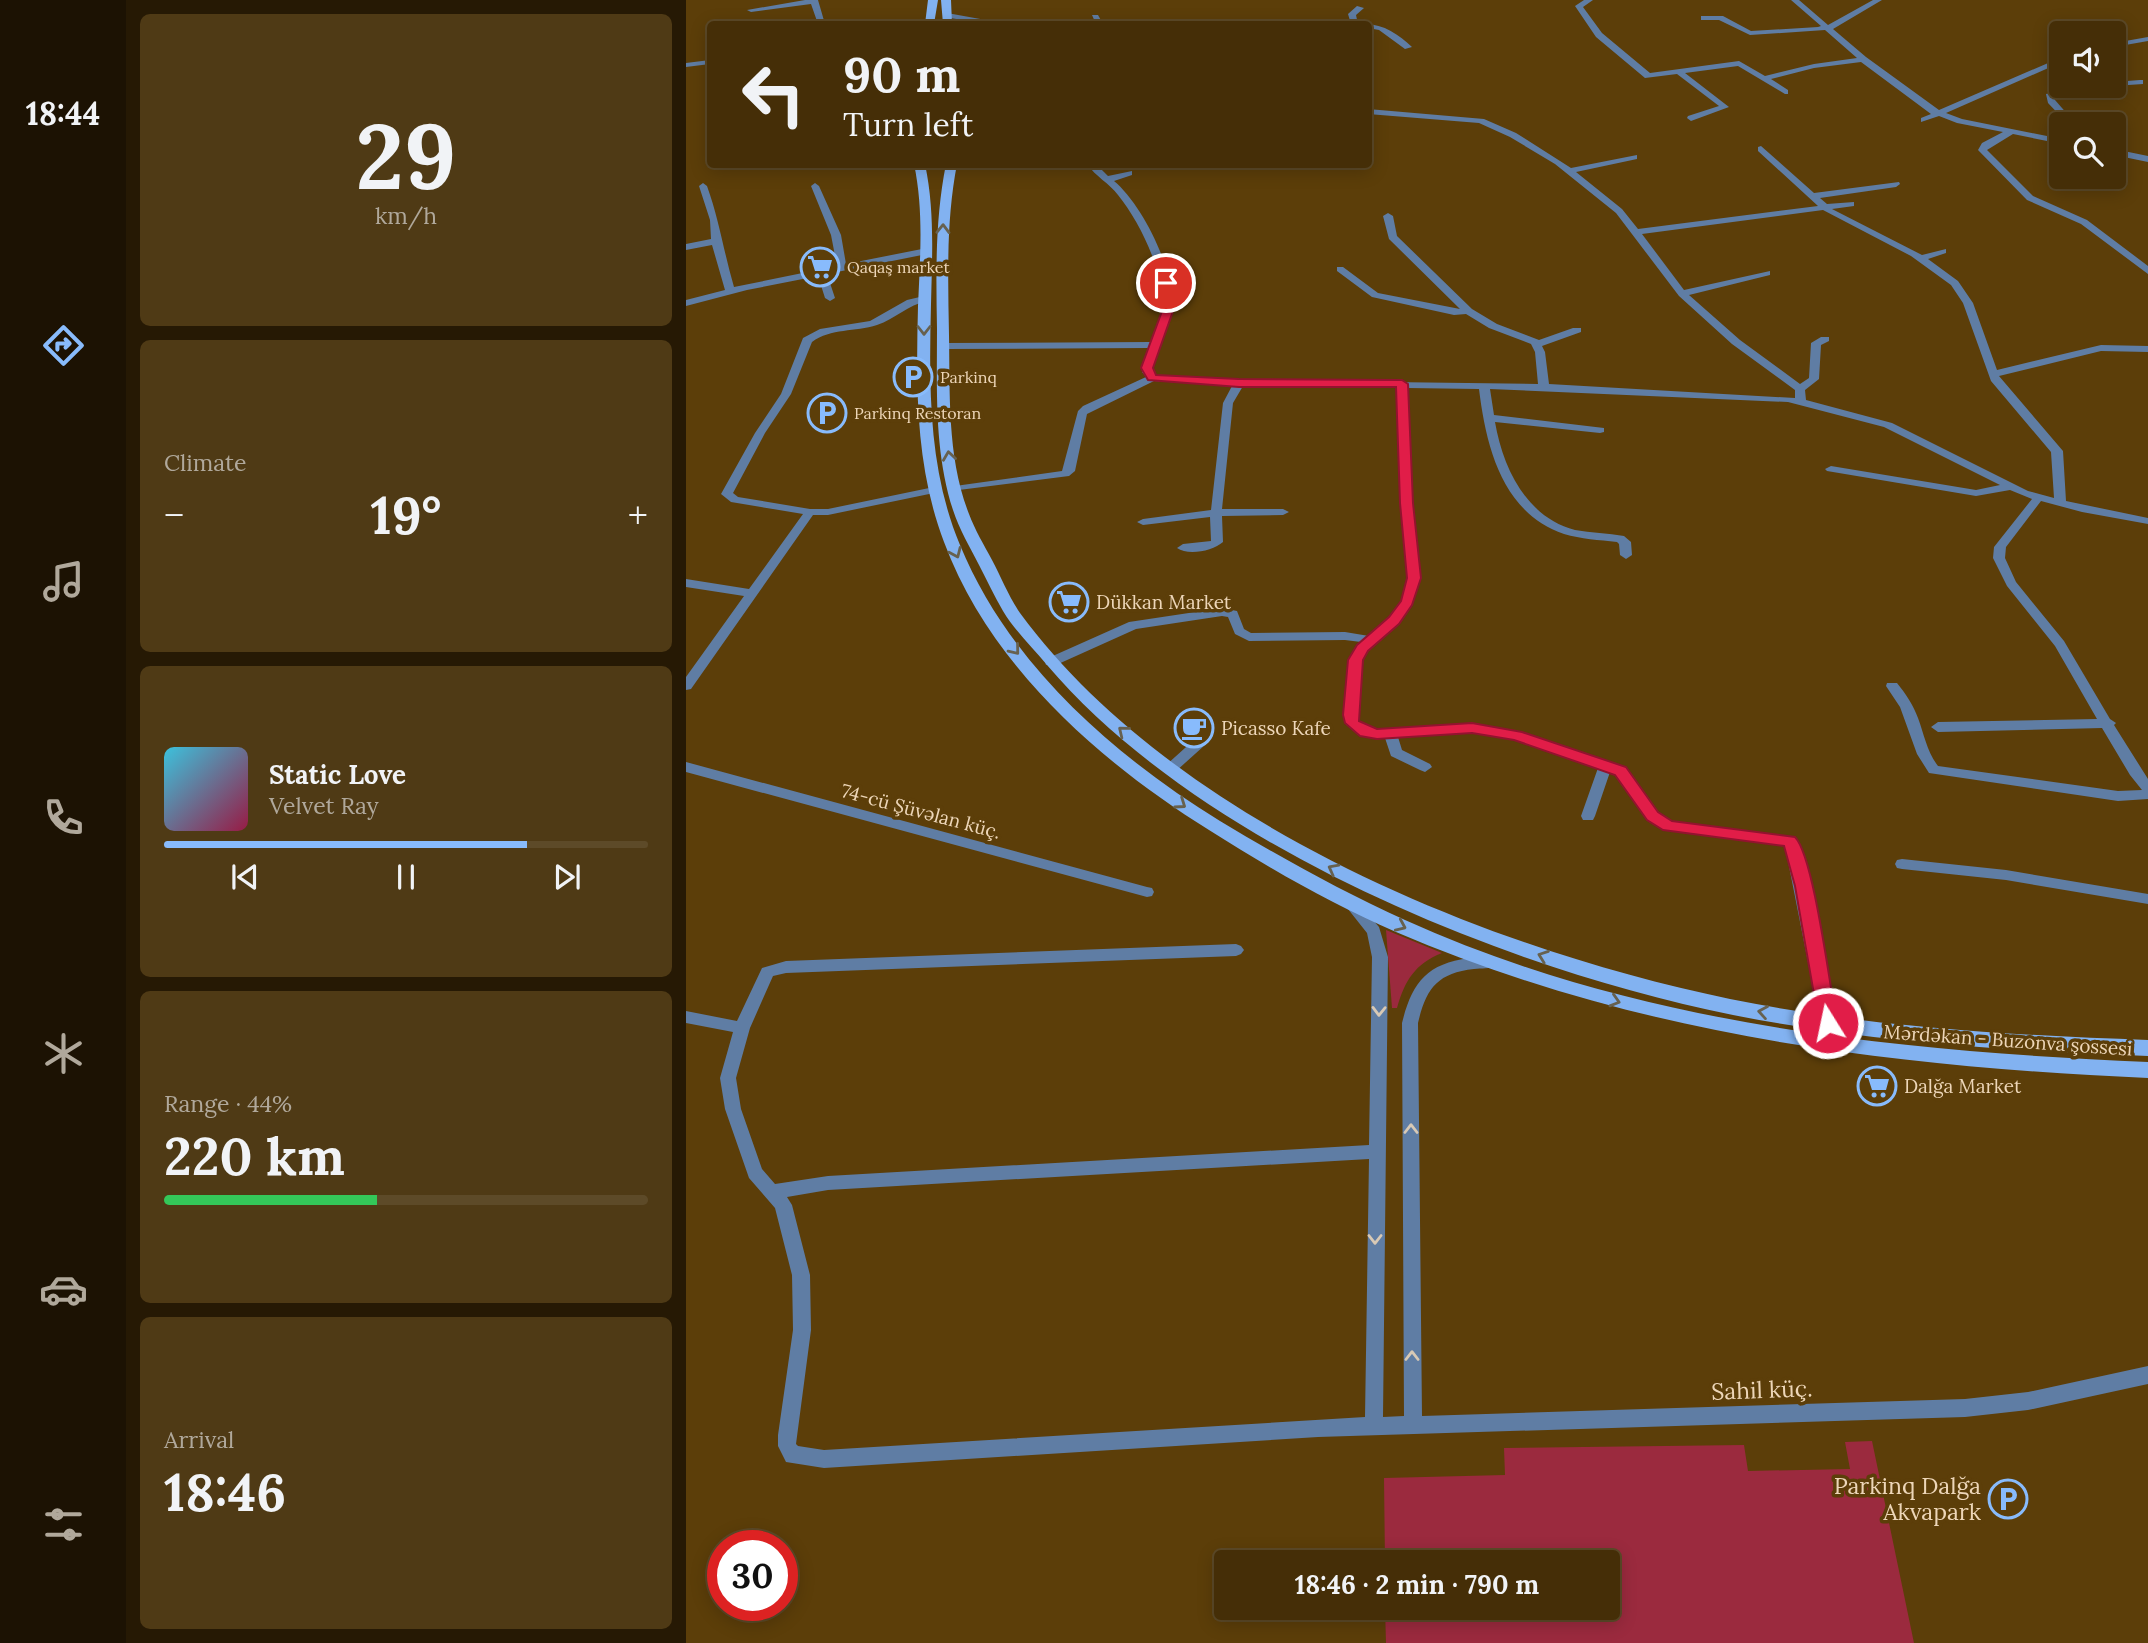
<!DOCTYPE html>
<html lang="en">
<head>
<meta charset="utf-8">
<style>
	:root { --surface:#452e07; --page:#4f3a15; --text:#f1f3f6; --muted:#b0a89b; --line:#5d4a28; --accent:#88bbfc }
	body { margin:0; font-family:Lora,serif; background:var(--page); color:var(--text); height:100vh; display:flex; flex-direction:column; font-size:26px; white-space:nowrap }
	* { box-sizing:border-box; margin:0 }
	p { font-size:23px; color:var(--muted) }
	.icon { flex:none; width:38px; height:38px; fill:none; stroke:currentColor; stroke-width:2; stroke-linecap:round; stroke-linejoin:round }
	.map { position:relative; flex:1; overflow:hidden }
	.side { display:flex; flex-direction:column; gap:14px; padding:14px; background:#261904; width:560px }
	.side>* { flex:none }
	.top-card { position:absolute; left:21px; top:21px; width:665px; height:147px; border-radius:7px; box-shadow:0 4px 18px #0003,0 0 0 2px var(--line); background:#452e07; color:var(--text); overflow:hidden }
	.controls { position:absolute; left:1363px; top:21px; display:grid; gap:14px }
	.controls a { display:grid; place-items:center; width:77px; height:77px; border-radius:7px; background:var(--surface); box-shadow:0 4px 18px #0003,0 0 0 2px var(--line); font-size:35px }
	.speed { position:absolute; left:21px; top:1530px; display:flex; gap:14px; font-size:35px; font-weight:700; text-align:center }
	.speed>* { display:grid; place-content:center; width:91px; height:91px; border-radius:50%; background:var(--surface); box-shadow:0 4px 18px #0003,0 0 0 2px var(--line); line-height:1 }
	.speed .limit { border:10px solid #d22; background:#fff; color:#111 }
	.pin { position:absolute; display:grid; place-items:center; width:60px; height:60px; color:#fff; margin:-30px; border:4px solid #fff; border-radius:50%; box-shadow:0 2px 7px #0007 }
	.me { position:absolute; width:77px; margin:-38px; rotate:350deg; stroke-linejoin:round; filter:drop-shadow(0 0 5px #0008) }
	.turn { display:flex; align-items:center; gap:24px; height:147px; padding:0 21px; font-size:32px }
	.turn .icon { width:91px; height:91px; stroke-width:2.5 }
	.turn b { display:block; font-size:49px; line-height:60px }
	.big { font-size:52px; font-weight:700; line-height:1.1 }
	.side .card { flex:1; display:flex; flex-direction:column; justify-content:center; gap:10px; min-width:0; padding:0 24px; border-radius:10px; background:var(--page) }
	.side .dial { align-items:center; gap:0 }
	.dial b { font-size:91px; line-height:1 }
	.song { display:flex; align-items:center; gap:21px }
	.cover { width:84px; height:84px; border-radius:10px; background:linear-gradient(135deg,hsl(190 70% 55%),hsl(340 70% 35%)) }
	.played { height:7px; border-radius:4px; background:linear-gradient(90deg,var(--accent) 75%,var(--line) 75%) }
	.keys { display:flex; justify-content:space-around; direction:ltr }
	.heat { display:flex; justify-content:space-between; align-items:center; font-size:38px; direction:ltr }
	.charge { height:10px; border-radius:5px; background:linear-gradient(90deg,#34c759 44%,var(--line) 0) }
	.trip { position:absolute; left:528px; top:1550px; width:406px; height:70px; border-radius:7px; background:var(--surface); box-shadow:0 4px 18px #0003,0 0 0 2px var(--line); font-weight:700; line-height:70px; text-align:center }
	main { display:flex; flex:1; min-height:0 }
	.tab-bar { display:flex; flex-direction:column; width:126px; justify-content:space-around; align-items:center; background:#1c1203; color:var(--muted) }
	.tab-bar .icon { width:49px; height:49px }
	.tab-bar .active { color:var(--accent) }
	.tab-bar b { font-size:32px; color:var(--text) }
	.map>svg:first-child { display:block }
</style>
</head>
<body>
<main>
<nav class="tab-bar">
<b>18:44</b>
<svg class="icon active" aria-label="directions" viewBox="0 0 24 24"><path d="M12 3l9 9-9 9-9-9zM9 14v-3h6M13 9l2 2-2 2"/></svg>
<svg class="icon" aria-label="music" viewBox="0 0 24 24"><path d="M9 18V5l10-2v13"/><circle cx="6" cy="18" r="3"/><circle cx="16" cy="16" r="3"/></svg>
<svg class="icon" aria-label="phone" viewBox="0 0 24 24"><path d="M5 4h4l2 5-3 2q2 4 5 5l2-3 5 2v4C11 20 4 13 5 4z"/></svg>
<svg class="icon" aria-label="climate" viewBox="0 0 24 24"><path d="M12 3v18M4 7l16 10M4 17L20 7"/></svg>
<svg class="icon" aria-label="car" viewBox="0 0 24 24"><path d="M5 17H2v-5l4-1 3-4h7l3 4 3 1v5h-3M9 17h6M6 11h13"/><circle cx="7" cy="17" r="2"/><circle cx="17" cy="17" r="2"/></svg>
<svg class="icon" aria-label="filters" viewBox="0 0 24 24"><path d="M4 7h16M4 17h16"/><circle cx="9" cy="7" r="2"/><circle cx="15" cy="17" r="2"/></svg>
</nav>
<section class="side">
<div class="card dial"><b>29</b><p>km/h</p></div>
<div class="card"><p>Climate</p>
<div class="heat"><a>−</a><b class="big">19°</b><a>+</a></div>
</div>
<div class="card">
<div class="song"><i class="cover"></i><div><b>Static Love</b><p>Velvet Ray</p></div></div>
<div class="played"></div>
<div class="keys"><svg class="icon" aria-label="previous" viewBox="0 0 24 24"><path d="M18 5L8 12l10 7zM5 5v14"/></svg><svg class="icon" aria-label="pause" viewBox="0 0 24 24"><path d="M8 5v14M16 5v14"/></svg><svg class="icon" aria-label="next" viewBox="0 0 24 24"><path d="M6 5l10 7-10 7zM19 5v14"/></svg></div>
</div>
<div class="card"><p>Range · 44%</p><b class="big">220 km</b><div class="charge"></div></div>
<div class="card"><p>Arrival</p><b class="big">18:46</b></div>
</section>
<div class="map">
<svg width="1462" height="1643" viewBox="0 0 1462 1643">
	<rect width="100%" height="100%" fill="#5c3e09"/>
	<path fill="#9b2a3e" d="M700,930L756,953C729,964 719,980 711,1008H706Z
		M1186,1441L1228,1643H700L699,1608H922V1563H699L698,1478L819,1475L818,1448L1058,1445L1062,1471L1164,1469L1159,1442Z"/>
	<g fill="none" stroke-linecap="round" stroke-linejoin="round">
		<path fill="#5f7da4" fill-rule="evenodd" d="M119,0H132L139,24H132L125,4L65,12L61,10Z
			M898,0H907L897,7L916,33L964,73L1053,61L1079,76L1128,64L1171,58L1139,30L1064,35L1033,20H1015V16H1037L1065,31L1132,27L1135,26L1105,0H1113L1142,25L1187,0H1196L1147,29L1180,57L1253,110L1376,57V62L1260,113L1276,119L1376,139V144L1327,134L1301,150L1347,196L1401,220L1462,266V274L1395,224L1341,200L1292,150L1296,143L1317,132L1271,123L1253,116L1235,122V118L1245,114L1175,62L1128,68L1085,79L1102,90V94H1099L1052,66L999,73L1043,107L1005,121L1001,118L1002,116L1033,106L991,74L959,78L910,37L889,6Z
			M671,6L678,8L670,15L672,24H665L662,14Z
			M261,13L311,22L315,24H301L258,17V13Z
			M406,15H412L417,24H410Z
			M679,24C698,24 713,35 726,47L719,49L693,30L682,28V24Z
			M1462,37V41L1428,47V43Z
			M24,60V64L0,67V63Z
			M1454,80H1457V84L1428,86H1425H1428V82Z
			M1398,86H1415L1368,96L1369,100L1390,124H1382L1362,103L1360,94Z
			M682,109L798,119L830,133L885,168L951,155V159L890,172L936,209L952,229L1132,206L1072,151V147L1075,146L1128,193L1213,182L1214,184L1210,187L1134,198L1141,204L1168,202V206L1146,209L1236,255L1260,249V253L1242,259L1272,281L1287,303L1311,370L1415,345L1462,346V352L1415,351L1313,376L1377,451L1380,501L1462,518V524L1396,512L1355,501L1320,547L1319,558L1330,582L1378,641L1424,719L1430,723L1428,725L1462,779V799L1432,801L1243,773L1231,754L1214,707L1200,686L1201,683H1211C1220,694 1227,705 1232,718C1238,734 1241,752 1252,766L1432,791L1456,790L1444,775L1416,728L1252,732L1245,727L1252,722L1411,719L1369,646L1321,586L1307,558L1308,547L1346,499L1324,490L1290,496L1141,471L1139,469L1145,466L1290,490L1314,485L1198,427L1102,402L804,389L808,415L918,428V432L914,433L809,422C817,468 840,517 889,530C905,533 922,533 938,536L945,542L946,555L940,559L934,555L933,544L931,542C913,540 895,539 878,534C816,513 800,446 793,389L721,388L726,503L734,578L726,605L712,623L681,650L676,660L671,715L672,721L683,728L691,729L786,723L835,732L940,768L971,812L985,821L1108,837L1114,845L1150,1023L1148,1027L1142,1029L1136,1027L1134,1023L1099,846L977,830L961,820L930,774L924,772L909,816L907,820H897L895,816L912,768L828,739L786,733L712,737L716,750L744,764L746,767L739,772L734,770L705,756L699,738C681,739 662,734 657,715L664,660L675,642L659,640L563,641L549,634L542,617L536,616L450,629L370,665H360L359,662L360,659L443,622L536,608L551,611L558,629L565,633L659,632L683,636L704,617L716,601L722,578L714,503L711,388L557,386L547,403L536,509H597L603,512L597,515L536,516L537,542C527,551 502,556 491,548L497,544L525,541L524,517L457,525L451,522L457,519L525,510L537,403L546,386L468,381L401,414L389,471L383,476L265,491V487L269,486L376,471L392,411L397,406L460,377L456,372L462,348L257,349L252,346L257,343L465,342C469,332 474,322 476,311C480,275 454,222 432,195C423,183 410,177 401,164H410L422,176L446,171V175L428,181C457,205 491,274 486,312C483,330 472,346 467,364L466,372L469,375L553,380L852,384L849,352L845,344L803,328L780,314L768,315L686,297L651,271V267H657L692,293L774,309L703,239L697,216L702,213L707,216L711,236L786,309L811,324L853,340L887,328H895V332L856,346L859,352L863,384L1109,398V390L1046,344L993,296L930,213L869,164L824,137L793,123L682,114ZM1137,210L1225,256L1265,285L1277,303L1305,381L1365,452L1368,498L1342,491L1206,423L1120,400L1119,390L1133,379L1135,345L1143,341V337H1135L1125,343L1123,378L1114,384L1054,340L1003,295L1084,275V271L998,290L956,234Z
			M1428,149L1462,156V162L1428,155Z
			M668,164H677V168L670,170Z
			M17,183L21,186C33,219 38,253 48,287L151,266L145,235L125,186L129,183L133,186L155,235L160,264L241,248L246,251L241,254L141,274L149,298L144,301L139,298L132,276L61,290L0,306V300L39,290L26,245L0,250V244L25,239L24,220L13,186Z
			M238,296L243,299L241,301C222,305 209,319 191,325C169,332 145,328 126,342L105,394L79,433L47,493L52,497L124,509H142L248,487L254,490L248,493L142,515H127L5,689L0,690V677L58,596L0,587V579L63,589L117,514L45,502L35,494L69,433L95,394L117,338L134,329L184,321L221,300Z
			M514,737L519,739L521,742L519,745L489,772H479L477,769L479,766L509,739Z
			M0,762L461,887L466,888L468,892L466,896L461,897L0,772Z
			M1216,859L1320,870L1462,894V904L1320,880L1216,869L1211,868L1209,864L1211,860Z
			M665,898L670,900L693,927L702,957L697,1417L718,1416L716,1023C726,983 740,964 783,958C792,957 802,955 810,958L813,962L810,966C803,969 796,968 788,969C751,973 740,989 732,1023L736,1416L1279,1399L1342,1392L1462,1366V1384L1342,1410L1279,1417L632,1437L138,1468L100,1462L92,1446V1435L107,1330L106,1275L89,1208L63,1178L39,1109L34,1078L47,1032L0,1023V1011L51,1021L76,968L100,961L550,944L555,946L558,950L555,954L550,956L100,973L87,976L64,1028L50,1078L55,1109L76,1169L89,1184L142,1176L683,1145L686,957L681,933L658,904L660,900ZM683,1159L679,1417L138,1450L112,1446L110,1444L125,1330L124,1275L106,1205L101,1197L142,1190Z"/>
		<path fill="#82b2f1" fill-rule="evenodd" d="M242,0H252L248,24H239Z
			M255,0H265L266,24H257Z
			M228,164H239C249,211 246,257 245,304C243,385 242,469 274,545C323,664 427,755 534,821C594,857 655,891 719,920C951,1025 1211,1051 1462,1062V1078C1200,1066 954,1036 710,932C645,904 583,868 523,830C414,762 304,666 258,542C229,466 230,385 232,306C234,258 238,211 228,164Z
			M260,164H271C260,221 262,278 263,335C264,394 261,458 283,514C289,530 298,545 306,560C315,577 323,597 334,613C487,821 798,948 1044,999C1181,1027 1322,1035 1462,1040V1056C1323,1051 1184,1042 1047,1015C819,969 514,845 361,665C347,648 329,631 317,611C308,596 301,580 293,565C284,547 273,529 267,510C248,451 251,390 251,329C250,273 249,219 260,164Z"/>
	</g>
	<defs><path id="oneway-chevron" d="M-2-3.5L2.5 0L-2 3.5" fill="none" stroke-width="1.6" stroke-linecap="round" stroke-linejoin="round" transform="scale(1.75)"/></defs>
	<g stroke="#67614f">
		<use href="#oneway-chevron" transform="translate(257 229) rotate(-89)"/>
		<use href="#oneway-chevron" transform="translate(238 330) rotate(90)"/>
		<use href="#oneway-chevron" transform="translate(263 456) rotate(-98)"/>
		<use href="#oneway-chevron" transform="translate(270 553) rotate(66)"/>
		<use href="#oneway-chevron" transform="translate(329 650) rotate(51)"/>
		<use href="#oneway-chevron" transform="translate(437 731) rotate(-141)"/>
		<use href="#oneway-chevron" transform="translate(495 804) rotate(35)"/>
		<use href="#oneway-chevron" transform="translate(647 869) rotate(-152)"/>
		<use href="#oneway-chevron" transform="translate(715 926) rotate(24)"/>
		<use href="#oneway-chevron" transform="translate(857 956) rotate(-160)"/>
		<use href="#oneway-chevron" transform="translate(929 1001) rotate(17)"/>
		<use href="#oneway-chevron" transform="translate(1077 1012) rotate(-170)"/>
	</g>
	<g stroke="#d8c9b5">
		<use href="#oneway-chevron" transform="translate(693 1011) rotate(91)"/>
		<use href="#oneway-chevron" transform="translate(725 1129) rotate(-90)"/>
		<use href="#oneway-chevron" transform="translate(689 1239) rotate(90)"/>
		<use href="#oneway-chevron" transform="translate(726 1356) rotate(-90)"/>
	</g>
	<path fill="#e11d48" stroke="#92132f" stroke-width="2" d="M480,280L486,283L487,311L467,368L470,375L553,379L716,380L722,384L727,503L735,578L726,605L713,624L682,651L677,660L673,721L691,729L786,723L836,732L940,767L972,812L986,821L1109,837C1128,856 1144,989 1151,1023L1148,1028H1135L1133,1023L1109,886L1098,846L977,830L961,820L929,775L828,740L786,733L691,739L674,736L659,723L657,715L662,660L671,645L703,617L715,601L721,578L714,503L710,387H553L462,380L455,368L476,311L474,283Z"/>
	<defs>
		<symbol id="supermarket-ring" viewBox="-11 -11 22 22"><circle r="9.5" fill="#5c3e09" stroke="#88bbfc" stroke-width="1.5"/><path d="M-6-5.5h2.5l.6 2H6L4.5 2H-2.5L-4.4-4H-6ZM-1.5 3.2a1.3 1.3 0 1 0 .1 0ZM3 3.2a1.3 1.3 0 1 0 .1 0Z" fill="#88bbfc"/></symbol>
		<symbol id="parking-ring" viewBox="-11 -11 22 22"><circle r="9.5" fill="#5c3e09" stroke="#88bbfc" stroke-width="1.5"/><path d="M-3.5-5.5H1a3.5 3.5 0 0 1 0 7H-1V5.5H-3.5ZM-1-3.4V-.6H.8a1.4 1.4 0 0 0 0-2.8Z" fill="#88bbfc"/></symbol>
		<symbol id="cafe-ring" viewBox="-11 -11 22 22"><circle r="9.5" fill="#5c3e09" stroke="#88bbfc" stroke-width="1.5"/><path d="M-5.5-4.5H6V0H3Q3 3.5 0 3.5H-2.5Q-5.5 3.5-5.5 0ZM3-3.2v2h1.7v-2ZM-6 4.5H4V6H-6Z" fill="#88bbfc"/></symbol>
	</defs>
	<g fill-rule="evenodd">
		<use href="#supermarket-ring" x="112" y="245" width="44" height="44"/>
		<use href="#parking-ring" x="205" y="355" width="44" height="44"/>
		<use href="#parking-ring" x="119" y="391" width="44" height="44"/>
		<use href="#supermarket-ring" x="361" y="580" width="44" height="44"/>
		<use href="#cafe-ring" x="486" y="706" width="44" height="44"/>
		<use href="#supermarket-ring" x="1169" y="1064" width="44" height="44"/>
		<use href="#parking-ring" x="1300" y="1477" width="44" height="44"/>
	</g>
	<g text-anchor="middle" stroke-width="7" stroke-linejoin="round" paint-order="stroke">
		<g font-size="16" fill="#edd6b8" stroke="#5c3e09" text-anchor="start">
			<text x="161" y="273">Qaqaş market</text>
			<text x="254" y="383">Parkinq</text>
			<text x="168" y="419">Parkinq Restoran</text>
		</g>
		<g font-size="19" fill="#edd6b8" stroke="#5c3e09" text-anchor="start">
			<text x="410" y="609">Dükkan Market</text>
			<text x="535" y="735">Picasso Kafe</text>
			<text x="1218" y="1093">Dalğa Market</text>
		</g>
		<g font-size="19" fill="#edd6b8" stroke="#5c3e09">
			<text transform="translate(235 811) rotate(15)" y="7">74-cü Şüvəlan küç.</text>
			<text transform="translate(1322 1040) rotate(4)" y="7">Mərdəkan - Buzonva şossesi</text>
		</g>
		<g font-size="23" fill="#edd6b8" stroke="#5c3e09">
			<text transform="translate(1076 1390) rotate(-2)" y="8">Sahil küç.</text>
		</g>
		<g font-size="23" fill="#edd6b8" stroke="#5c3e09" text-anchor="end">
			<text x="1295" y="1494">Parkinq Dalğa<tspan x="1295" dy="26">Akvapark</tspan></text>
		</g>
	</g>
</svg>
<div class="controls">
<a><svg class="icon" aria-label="sound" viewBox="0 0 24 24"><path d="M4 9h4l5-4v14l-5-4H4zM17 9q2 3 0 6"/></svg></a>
<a><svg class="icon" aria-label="search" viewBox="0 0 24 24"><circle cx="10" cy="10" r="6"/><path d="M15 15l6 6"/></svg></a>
</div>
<div class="speed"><div class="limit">30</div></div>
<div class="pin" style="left:480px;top:283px;background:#d93025"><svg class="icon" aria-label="arrive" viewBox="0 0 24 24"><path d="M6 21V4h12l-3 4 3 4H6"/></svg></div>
<svg class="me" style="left:1142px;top:1023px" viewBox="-20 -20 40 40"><circle r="17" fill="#e11d48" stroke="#fff" stroke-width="3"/><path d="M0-11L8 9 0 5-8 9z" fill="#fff"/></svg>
<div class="trip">18:46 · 2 min · 790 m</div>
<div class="top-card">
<div class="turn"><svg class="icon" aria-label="left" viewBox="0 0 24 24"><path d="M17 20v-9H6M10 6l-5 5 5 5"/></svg><div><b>90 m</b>Turn left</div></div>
</div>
</div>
</main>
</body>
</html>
